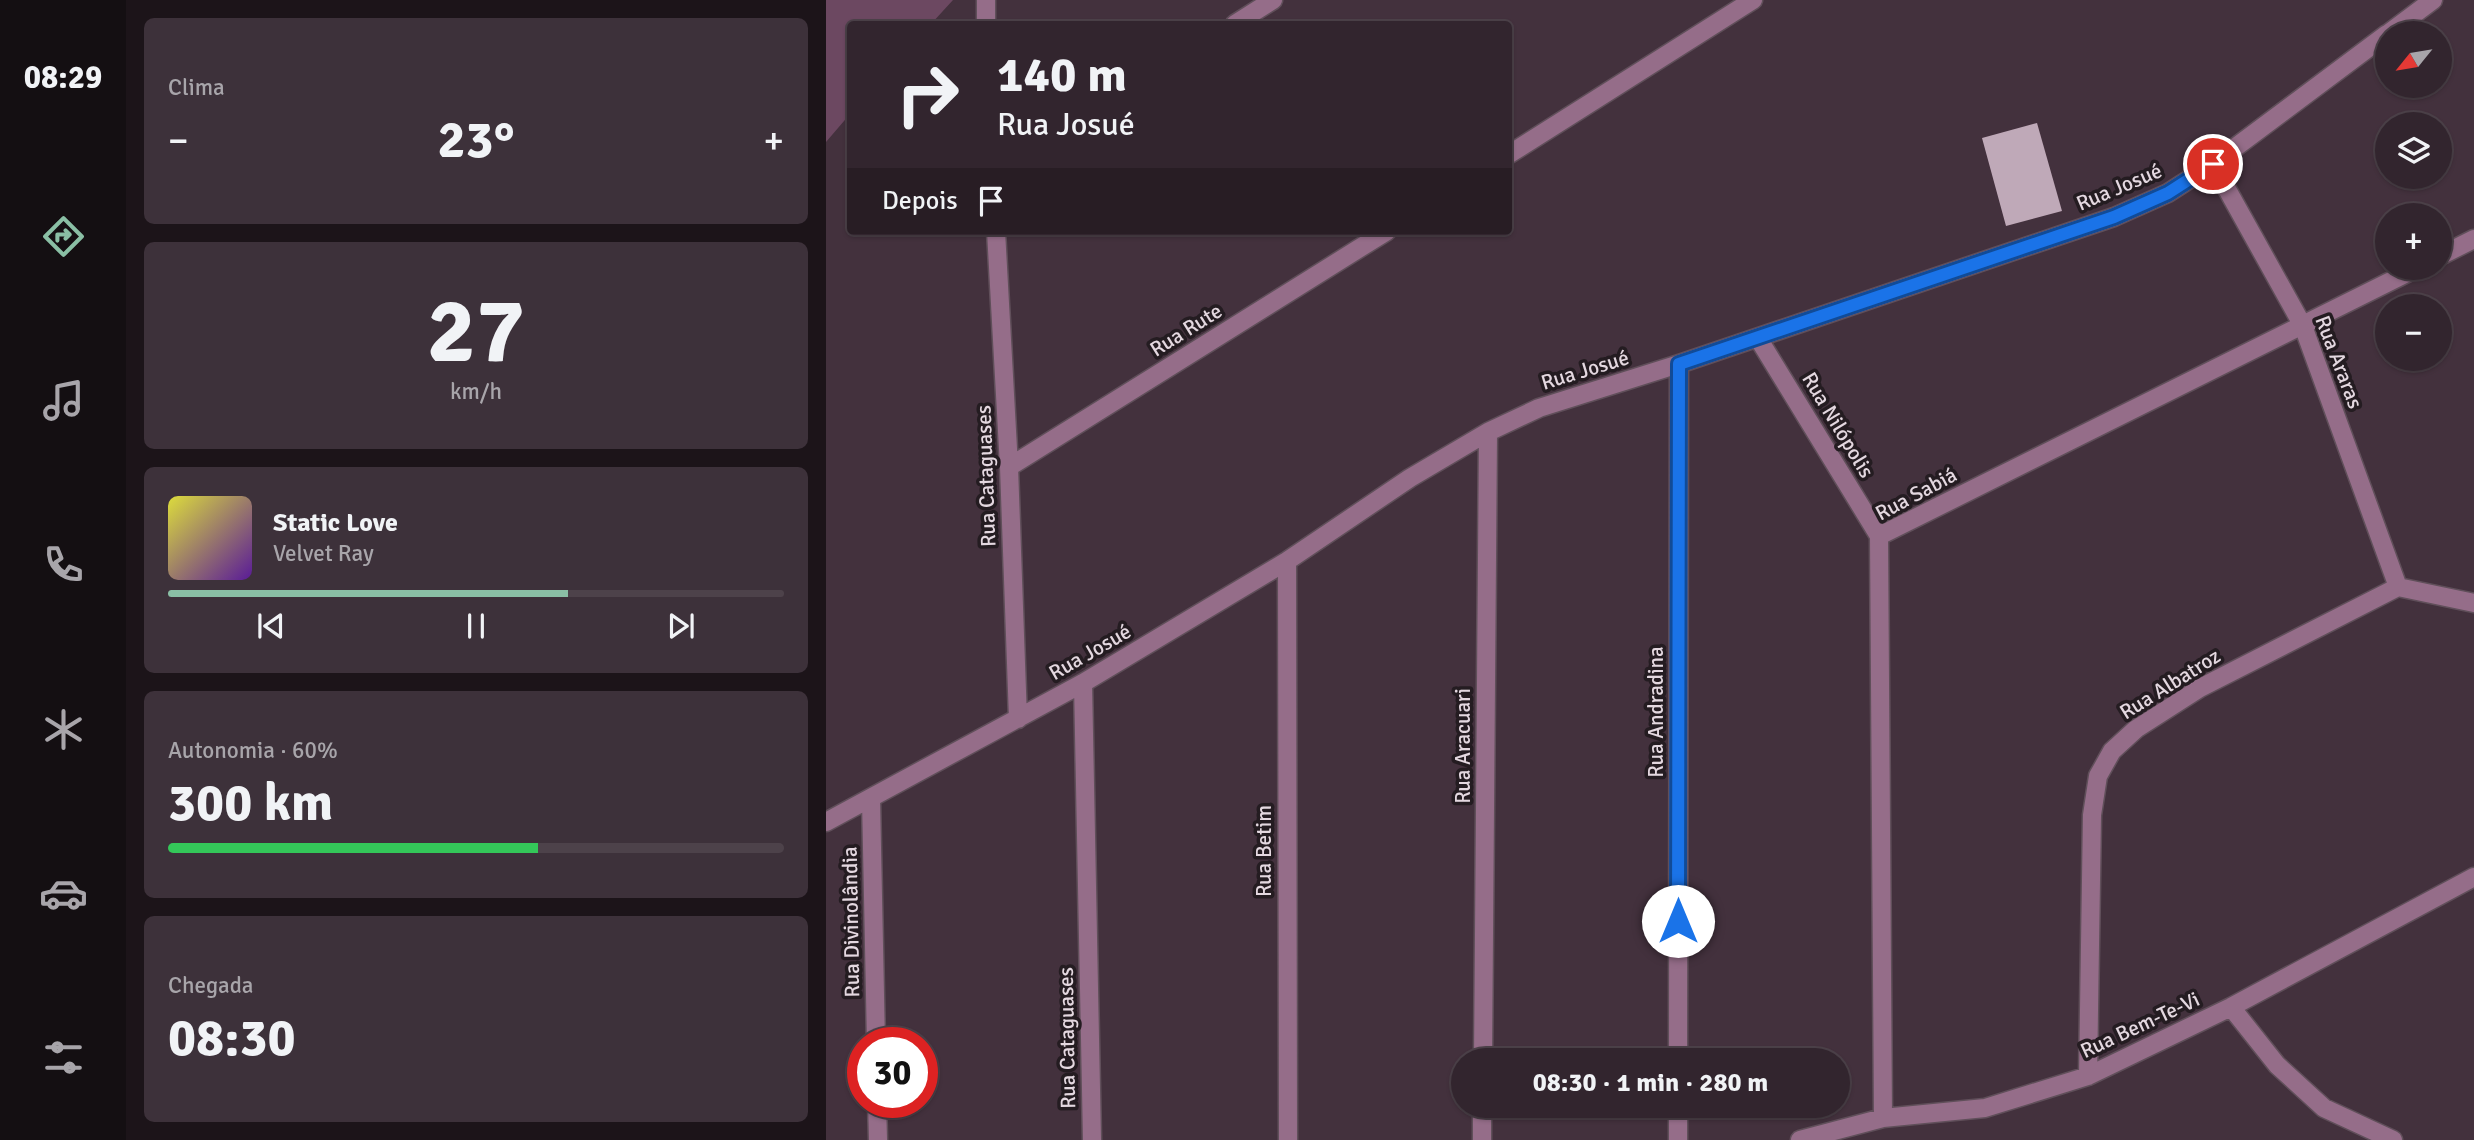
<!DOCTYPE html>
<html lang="pt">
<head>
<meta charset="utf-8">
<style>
	:root { --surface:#32252e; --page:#3d313a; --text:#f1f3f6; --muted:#a8a5aa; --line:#4d424a; --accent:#8abfa5 }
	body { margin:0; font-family:Signika,sans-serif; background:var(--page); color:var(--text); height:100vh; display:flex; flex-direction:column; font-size:26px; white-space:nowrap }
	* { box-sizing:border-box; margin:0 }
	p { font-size:23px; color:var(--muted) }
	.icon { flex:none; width:38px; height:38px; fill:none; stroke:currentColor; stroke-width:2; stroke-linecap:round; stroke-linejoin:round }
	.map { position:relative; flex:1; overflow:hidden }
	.drawer { display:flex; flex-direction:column; gap:18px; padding:18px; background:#1c1419; width:700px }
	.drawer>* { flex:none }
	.guide { position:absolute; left:21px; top:21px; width:665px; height:214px; border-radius:7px; box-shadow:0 2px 5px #0004,0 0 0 2px var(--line); background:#32252e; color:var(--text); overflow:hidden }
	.needle { width:46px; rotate:240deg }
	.fabs { position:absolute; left:1549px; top:21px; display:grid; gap:14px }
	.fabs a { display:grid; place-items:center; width:77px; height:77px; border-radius:50%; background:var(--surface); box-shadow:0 2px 5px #0004,0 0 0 2px var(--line); font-size:35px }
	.speed { position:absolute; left:21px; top:1027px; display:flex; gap:14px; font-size:35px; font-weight:700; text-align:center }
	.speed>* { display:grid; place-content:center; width:91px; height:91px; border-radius:50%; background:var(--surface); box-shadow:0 2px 5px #0004,0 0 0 2px var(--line); line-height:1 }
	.speed .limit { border:10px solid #d22; background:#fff; color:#111 }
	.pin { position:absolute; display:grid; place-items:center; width:60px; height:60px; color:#fff; margin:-30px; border:4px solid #fff; border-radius:50%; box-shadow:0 2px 7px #0007 }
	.me { position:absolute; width:77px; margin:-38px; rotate:0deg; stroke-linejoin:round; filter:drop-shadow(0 0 5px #0008) }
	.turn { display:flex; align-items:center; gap:24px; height:147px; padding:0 35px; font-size:32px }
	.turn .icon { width:91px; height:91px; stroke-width:2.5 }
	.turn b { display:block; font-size:49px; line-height:60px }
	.then { display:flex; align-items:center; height:66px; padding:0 35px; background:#0003; gap:14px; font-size:26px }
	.big { font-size:52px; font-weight:700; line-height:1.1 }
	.drawer .card { flex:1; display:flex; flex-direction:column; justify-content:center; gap:10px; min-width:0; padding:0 24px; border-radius:10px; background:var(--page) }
	.drawer .dial { align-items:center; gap:0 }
	.dial b { font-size:91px; line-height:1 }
	.song { display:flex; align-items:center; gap:21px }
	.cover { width:84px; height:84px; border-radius:10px; background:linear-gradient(135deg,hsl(60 70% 55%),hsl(270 70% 35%)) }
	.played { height:7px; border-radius:4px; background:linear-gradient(90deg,var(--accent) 65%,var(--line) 65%) }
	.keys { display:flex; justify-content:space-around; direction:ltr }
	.heat { display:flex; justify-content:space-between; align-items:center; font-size:38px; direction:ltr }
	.charge { height:10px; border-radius:5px; background:linear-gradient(90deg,#34c759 60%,var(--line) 0) }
	.trip { position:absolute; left:625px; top:1048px; width:399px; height:70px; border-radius:35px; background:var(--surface); box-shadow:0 2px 5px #0004,0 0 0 2px var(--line); font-weight:700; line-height:70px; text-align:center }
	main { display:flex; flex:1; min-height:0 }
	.dock { display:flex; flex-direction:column; width:126px; justify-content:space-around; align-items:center; background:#140f12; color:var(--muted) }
	.dock .icon { width:49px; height:49px }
	.dock .selected { color:var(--accent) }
	.dock b { font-size:32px; color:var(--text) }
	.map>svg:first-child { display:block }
</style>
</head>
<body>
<main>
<nav class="dock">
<b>08:29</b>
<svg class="icon selected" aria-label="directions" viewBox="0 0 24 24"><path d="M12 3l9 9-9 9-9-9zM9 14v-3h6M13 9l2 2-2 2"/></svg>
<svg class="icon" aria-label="music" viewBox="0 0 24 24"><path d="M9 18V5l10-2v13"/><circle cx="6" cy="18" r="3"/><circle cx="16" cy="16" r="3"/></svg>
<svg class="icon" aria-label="phone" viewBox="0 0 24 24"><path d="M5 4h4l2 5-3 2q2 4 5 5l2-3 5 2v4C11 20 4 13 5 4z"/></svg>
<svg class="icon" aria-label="climate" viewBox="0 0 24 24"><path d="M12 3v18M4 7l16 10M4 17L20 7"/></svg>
<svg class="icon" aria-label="car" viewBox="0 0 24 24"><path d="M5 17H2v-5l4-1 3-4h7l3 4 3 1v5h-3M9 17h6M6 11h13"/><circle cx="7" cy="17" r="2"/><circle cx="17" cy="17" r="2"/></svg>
<svg class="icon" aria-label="filters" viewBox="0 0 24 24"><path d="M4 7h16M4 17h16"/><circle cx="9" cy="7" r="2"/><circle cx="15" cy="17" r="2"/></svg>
</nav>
<section class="drawer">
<div class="card"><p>Clima</p>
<div class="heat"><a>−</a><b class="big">23°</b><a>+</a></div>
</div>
<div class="card dial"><b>27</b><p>km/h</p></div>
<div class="card">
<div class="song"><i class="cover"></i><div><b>Static Love</b><p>Velvet Ray</p></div></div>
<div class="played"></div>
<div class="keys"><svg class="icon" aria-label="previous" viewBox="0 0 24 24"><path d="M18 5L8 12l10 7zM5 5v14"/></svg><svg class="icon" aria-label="pause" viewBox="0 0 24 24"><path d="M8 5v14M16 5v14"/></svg><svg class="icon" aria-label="next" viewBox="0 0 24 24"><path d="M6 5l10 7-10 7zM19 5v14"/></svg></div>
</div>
<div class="card"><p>Autonomia · 60%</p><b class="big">300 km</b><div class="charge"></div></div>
<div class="card"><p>Chegada</p><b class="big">08:30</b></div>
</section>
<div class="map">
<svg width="1648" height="1140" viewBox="0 0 1648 1140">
	<rect width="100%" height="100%" fill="#43313d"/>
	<path fill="#6c4861" d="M0,0H127L105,24H24V114L0,142Z"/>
	<path fill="#bfa9b8" d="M1211,123L1236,211L1180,226L1156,138Z"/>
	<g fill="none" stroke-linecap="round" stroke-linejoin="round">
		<defs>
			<path id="minor" d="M160,0V24
				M409,24L447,0
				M1563,33L1607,0
				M682,155L927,0
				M1387,164L1477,326L1572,587
				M170,231L183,467L192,719
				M1614,256L1648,239
				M932,338L1053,536
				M183,467L561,231
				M1053,536L1591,268
				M1053,536L1057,1118
				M461,561L462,1140
				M1572,587L1648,603
				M257,683L266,1140
				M45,799L50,1043
				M0,822L257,683L461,561L584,478L662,432L713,408L853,364L1288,217L1342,193L1387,164L1561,34
				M1405,1007L1451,1065L1498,1108L1567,1140
				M657,1060L662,432
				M852,1060L853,364
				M1262,1076L1266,815L1272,776L1286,751L1310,729L1374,688L1572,587
				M51,1102L52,1140
				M656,1140V1106
				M852,1140V1106
				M974,1140L1057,1118L1159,1108L1262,1076L1405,1007L1648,877"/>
		</defs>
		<use href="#minor" stroke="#604f5a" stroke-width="21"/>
		<use href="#minor" stroke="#956d89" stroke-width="18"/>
	</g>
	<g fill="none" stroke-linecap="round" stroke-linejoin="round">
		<defs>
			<path id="route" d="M852,921L853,364L1288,217L1342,193L1387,164"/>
		</defs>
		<use href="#route" stroke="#114b97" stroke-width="18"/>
		<use href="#route" stroke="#1a73e8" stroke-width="12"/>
	</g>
	<g text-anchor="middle" stroke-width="7" stroke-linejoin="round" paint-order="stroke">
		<g font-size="21" fill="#e4d8e0" stroke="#241c21">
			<text transform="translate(1293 187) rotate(-23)" y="7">Rua Josué</text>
			<text transform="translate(360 330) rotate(-32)" y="7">Rua Rute</text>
			<text transform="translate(1513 362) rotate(69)" y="7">Rua Araras</text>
			<text transform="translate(759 370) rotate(-17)" y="7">Rua Josué</text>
			<text transform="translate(1012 425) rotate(59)" y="7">Rua Nilópolis</text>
			<text transform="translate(160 476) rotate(-92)" y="7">Rua Cataguases</text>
			<text transform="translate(1090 494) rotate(-28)" y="7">Rua Sabiá</text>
			<text transform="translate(264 652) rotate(-30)" y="7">Rua Josué</text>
			<text transform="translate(1344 684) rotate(-32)" y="7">Rua Albatroz</text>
			<text transform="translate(830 712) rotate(-90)" y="7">Rua Andradina</text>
			<text transform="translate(637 746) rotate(-90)" y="7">Rua Aracuari</text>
			<text transform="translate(438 851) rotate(-90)" y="7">Rua Betim</text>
			<text transform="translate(25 922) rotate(-91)" y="7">Rua Divinolândia</text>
			<text transform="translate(1314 1025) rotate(-25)" y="7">Rua Bem-Te-Vi</text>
			<text transform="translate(241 1038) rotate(-91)" y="7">Rua Cataguases</text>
		</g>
	</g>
</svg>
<div class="fabs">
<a><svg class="needle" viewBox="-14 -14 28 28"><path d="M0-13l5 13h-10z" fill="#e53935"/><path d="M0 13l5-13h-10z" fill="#a8a5aa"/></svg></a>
<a><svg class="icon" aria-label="layers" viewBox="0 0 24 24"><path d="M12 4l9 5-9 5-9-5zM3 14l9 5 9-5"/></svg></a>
<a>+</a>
<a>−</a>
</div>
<div class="speed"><div class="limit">30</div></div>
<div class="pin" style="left:1387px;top:164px;background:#d93025"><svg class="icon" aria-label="arrive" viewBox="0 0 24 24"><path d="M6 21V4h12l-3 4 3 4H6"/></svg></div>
<svg class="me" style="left:852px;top:921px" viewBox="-20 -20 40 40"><circle r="19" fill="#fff"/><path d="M0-13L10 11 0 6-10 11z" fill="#1a73e8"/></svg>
<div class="trip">08:30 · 1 min · 280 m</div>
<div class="guide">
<div class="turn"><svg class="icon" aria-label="right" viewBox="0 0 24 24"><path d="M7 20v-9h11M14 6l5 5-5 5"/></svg><div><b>140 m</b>Rua Josué</div></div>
<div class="then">Depois<svg class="icon" aria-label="arrive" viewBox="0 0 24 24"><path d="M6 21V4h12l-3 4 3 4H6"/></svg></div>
</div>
</div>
</main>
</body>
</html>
